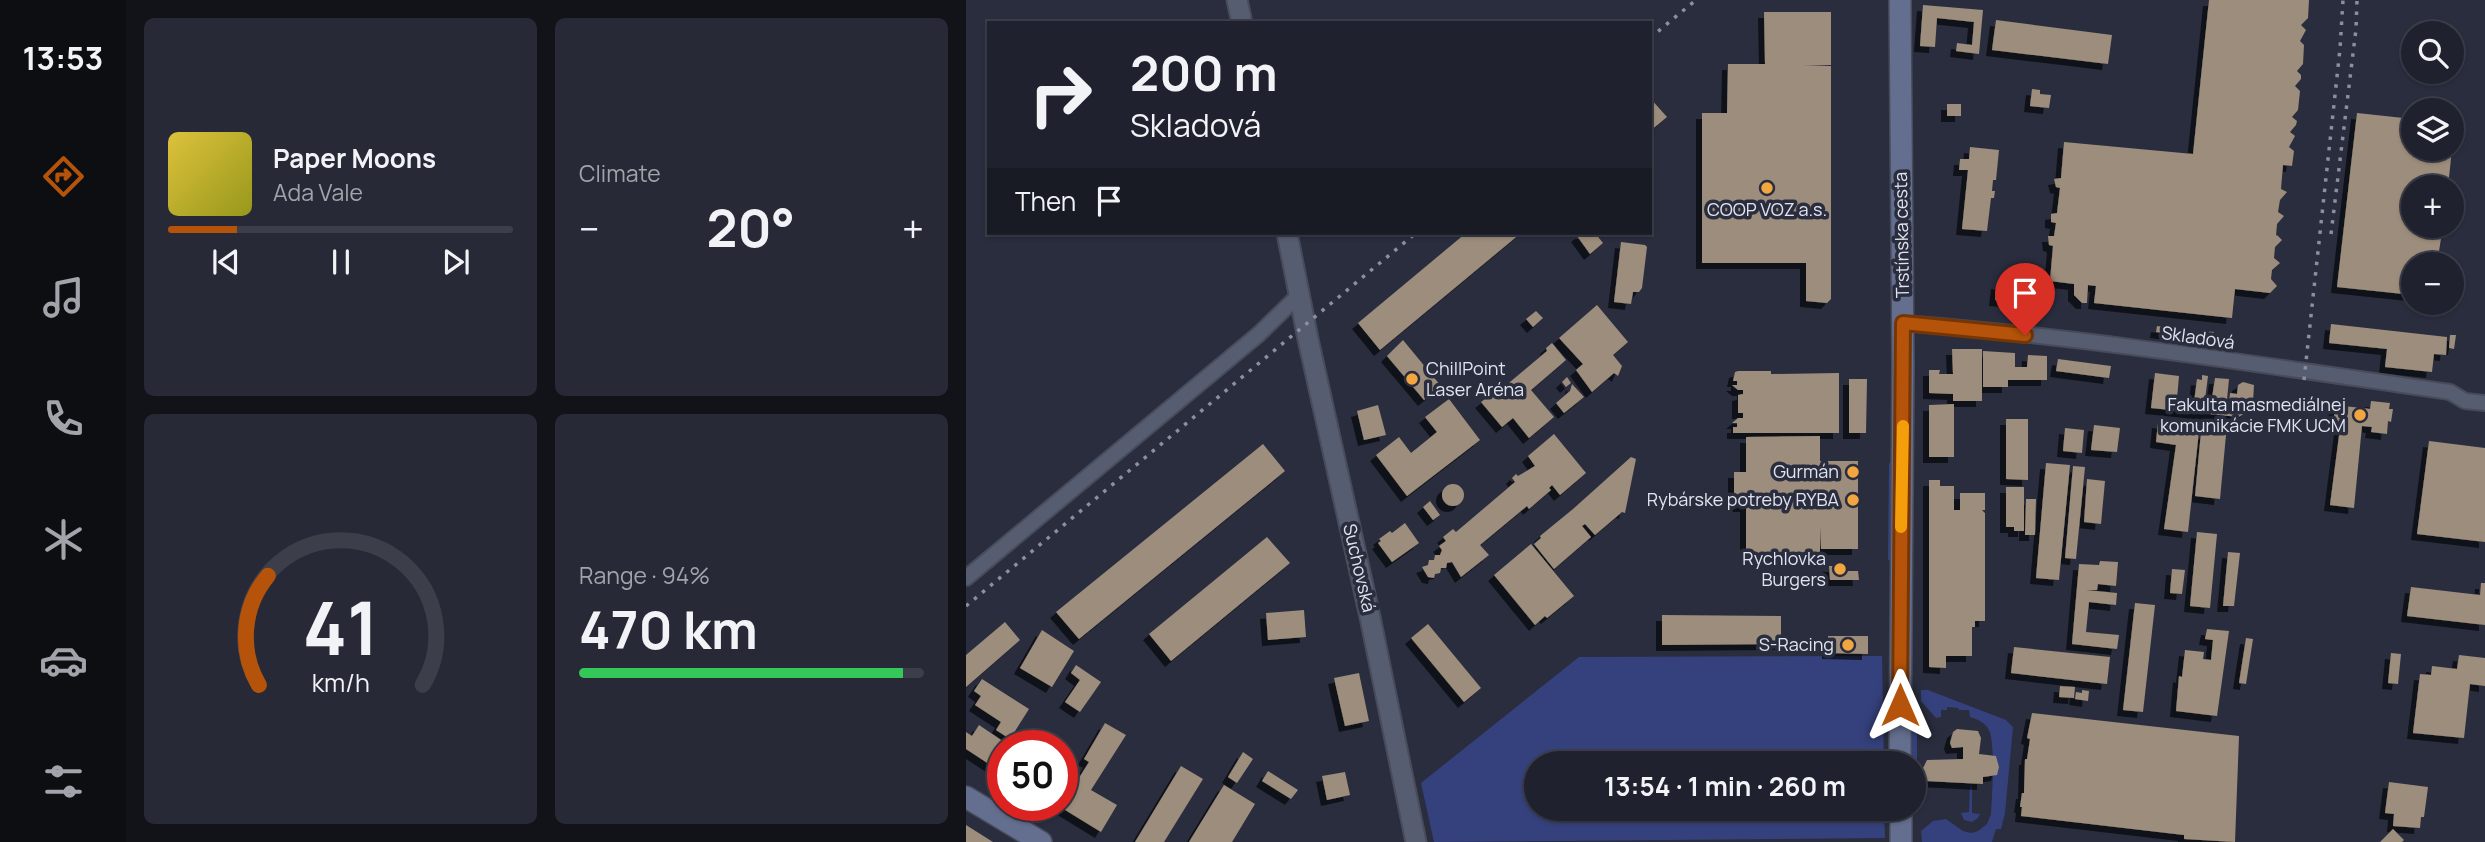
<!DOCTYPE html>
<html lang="en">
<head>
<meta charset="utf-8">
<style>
	:root { --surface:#1f222e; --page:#272a36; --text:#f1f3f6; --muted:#a1a4aa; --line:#3c3f4a; --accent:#b45309 }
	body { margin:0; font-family:Manrope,sans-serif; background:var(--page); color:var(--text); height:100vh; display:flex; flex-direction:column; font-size:26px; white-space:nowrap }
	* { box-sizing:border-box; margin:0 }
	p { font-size:23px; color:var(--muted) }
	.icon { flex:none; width:38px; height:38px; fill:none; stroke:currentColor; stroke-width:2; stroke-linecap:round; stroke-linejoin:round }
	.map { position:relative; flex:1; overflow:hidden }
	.details { display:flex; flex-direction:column; gap:18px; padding:18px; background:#111319; width:840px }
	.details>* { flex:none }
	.hud { position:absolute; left:21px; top:21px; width:665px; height:214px; border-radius:0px; box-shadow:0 2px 5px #0004,0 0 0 2px var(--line); background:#1f222e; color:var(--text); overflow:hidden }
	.tools { position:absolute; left:1435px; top:21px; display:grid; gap:14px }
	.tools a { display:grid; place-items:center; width:63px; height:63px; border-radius:50%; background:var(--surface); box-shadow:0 2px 5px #0004,0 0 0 2px var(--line); font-size:35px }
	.speed { position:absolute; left:21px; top:730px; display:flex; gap:14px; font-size:35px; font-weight:700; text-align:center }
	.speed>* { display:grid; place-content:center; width:91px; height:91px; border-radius:50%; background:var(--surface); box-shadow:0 2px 5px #0004,0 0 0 2px var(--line); line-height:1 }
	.speed .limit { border:10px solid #d22; background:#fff; color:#111 }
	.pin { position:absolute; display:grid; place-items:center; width:60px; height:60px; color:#fff; margin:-72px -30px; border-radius:50% 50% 50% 0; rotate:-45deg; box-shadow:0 0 7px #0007 }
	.pin .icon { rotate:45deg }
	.me { position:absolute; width:77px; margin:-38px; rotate:0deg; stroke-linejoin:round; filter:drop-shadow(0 0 5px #0008) }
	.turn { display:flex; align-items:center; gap:24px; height:147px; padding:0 28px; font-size:32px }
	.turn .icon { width:91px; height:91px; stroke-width:2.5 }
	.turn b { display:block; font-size:49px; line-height:60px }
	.then { display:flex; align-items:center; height:66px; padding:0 28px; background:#0003; gap:14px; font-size:26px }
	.big { font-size:52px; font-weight:700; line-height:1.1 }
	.details .widget { flex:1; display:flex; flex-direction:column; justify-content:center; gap:10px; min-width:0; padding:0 24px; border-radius:10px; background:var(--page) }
	.details .dial { align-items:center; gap:0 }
	.dial svg { height:182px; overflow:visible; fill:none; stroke:var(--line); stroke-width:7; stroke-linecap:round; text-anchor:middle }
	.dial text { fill:var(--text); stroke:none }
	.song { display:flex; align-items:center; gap:21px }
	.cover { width:84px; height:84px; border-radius:10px; background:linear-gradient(135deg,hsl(50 70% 55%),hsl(60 70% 35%)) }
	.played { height:7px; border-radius:4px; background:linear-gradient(90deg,var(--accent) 20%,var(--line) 20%) }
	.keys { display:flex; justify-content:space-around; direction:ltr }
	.heat { display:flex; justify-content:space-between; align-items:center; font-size:38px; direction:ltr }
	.charge { height:10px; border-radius:5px; background:linear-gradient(90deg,#34c759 94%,var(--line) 0) }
	.details .tiles { flex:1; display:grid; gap:18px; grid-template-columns:repeat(2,1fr) }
	.trip { position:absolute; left:558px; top:751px; width:402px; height:70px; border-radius:35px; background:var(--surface); box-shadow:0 2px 5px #0004,0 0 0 2px var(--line); font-weight:700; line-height:70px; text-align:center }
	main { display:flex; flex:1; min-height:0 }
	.tabs { display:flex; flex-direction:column; width:126px; justify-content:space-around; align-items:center; background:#0c0e12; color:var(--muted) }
	.tabs .icon { width:49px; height:49px }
	.tabs .current { color:var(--accent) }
	.tabs b { font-size:32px; color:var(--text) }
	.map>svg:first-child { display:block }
</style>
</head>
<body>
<main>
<nav class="tabs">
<b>13:53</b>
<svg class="icon current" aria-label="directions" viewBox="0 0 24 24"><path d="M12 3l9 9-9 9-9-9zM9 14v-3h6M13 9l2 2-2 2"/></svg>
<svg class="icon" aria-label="music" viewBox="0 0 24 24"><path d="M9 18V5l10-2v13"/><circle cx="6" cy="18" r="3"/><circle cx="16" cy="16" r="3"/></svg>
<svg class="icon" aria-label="phone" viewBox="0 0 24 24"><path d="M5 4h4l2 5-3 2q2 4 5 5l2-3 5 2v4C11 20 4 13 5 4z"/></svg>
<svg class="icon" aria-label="climate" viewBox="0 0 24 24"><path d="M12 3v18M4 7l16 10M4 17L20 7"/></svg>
<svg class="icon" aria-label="car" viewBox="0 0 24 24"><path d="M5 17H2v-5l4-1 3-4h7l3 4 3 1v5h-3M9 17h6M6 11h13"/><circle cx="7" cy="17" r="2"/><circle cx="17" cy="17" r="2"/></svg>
<svg class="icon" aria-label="filters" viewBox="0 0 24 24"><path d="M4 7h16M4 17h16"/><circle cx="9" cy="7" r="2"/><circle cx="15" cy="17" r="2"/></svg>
</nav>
<section class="details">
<div class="tiles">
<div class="widget">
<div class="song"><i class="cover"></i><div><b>Paper Moons</b><p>Ada Vale</p></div></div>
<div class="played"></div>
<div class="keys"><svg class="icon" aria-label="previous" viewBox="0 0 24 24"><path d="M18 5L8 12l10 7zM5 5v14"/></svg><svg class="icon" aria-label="pause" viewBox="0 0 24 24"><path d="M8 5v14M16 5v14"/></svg><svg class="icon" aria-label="next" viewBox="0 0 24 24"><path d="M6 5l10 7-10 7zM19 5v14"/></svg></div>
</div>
<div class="widget"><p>Climate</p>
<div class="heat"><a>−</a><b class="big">20°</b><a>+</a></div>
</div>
<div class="widget dial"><svg viewBox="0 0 100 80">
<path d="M14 69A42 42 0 1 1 86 69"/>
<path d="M14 69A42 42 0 0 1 18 21" stroke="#b45309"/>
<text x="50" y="56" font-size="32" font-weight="700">41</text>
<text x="50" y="72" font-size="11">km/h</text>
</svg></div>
<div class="widget"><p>Range · 94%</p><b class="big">470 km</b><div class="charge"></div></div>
</div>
</section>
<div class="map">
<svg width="1519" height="842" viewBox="0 0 1519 842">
	<defs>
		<filter id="shadow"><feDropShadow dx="-6" dy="6" stdDeviation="0" flood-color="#0009"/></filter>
	</defs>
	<rect width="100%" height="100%" fill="#292d3e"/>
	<path fill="#35417c" d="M927,458V561L922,560L923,464Z
		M916,656L918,763H570V808L918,809L919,838L468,842L455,783L613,657Z
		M955,690H962L1040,720L1047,727L1039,813L1035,829H1030L1026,842H956L955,831L967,821L980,819L997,831L1005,833L1012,831L1021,824L1025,814L1027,775L1033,767L1030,756H1027C1025,734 1027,724 1004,717L1003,710H993L992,708L981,707V710H975V717L970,718L955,701Z
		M948,728L951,729V808H949L948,763H942L944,733Z
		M1004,785L1006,786V813L1014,814L1012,818L1006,822L998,820L995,813L1003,812Z"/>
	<path fill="#9d8d7c" filter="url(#shadow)" d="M1243,0H1343L1342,18L1335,25L1340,30L1334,41L1338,45L1337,64L1331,71L1335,75V79L1329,86L1334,91L1332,110L1326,117L1331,121L1330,125L1324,132L1329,136L1323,147L1328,151L1326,166L1317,165L1315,189L1321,192L1314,200L1312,212L1318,216L1311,224L1310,236L1311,235L1316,240L1309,247L1308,258L1314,263L1306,270L1305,279L1311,286L1304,293L1269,289L1266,318L1128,303L1130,286L1122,285L1121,303H1116L1108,295V284L1084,281L1087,246L1083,245L1082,236H1088L1090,223L1085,222V214L1091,213L1094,188L1090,187L1088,179L1095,178L1098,142L1227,154Z
		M957,5L1017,10L1013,54L990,51L991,43L1006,45L1008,22L971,18L969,47L954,46Z
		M798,12H865V65H837L865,66V299L861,303L840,301V263H736V113H761L762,64H799Z
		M1030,20L1146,35L1142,64L1026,50Z
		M1066,89L1074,90V94L1085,95L1083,108L1064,106Z
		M684,98L701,117L684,131Z
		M981,104H995V116H981Z
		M1391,113L1447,119V149H1486L1482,187H1447V226H1477L1471,264H1447V295L1371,287Z
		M1004,147L1033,150L1030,180H1027L1026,191H1029L1028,198H1025L1021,231L996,229L1002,170H993L994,159H1003Z
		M500,233H555L414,350L392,323Z
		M615,233H629L637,243L624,254L611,236Z
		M655,242L679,245L681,247L676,288L673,292H667L665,304L648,302Z
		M1031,283L1043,285L1041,301L1029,300Z
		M631,305L662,342L647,355L656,366L652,376L648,373L626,392L610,370L617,364L593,338Z
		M570,311L577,318L567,327L560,319Z
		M1365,324L1481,337L1480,355L1468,354L1466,372L1419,367L1421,349L1363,343Z
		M1191,326L1204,328V334L1190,332Z
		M1235,331L1248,332L1247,338L1234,337Z
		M1484,335H1490L1488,349L1483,348Z
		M437,340L475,386L458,400L421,356Z
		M586,343L600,360L565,390L588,417L563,438L547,418L536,427L515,402L523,396L526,397L581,351L580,348Z
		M986,349H1016V401H987V394L963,393V370H974L973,374H987Z
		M1017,351L1049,353V367H1061L1062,355L1081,356V380H1042V387H1017Z
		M1092,359L1145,366L1143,378L1090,371Z
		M772,371H805V374L873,373V433H767V427H771V423H766L772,418H777V413H772V395L777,394V390H772L766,385H771V381H767L769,372Z
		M1189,373L1213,376L1211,399L1228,402L1231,379L1236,380V375L1242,376L1239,400L1263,403L1264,393L1271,394L1272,385L1277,382L1288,385L1287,402L1280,412L1273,417L1185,408Z
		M601,377L605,383L600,387L596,382Z
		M1249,378L1263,379L1261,400L1246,398Z
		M883,379H901L900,433H883Z
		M606,384L618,397L598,413L590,403L604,391Z
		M483,399L514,440L441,496L410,455L433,437L445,453L471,432L459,417Z
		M1405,401L1424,403L1423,409H1427L1425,422L1422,421L1421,434L1405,432L1406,427L1396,426L1388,508L1364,505L1374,428H1367L1369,405L1404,409Z
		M988,404V457H963V405Z
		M412,405L420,435L398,440L391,411Z
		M1040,419H1062V480L1040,479Z
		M1192,422L1213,425L1212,428L1233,431L1222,532L1198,529L1210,445L1190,442Z
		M1128,425L1154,428L1151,452L1125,450Z
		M1099,428L1118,430L1116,453L1097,451Z
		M1235,432L1260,435L1254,499L1229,496Z
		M588,434L620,473L594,495L586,485L583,488L585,490L563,509L561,506L514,545L523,555L495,577L486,562L481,563L480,568H475L474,573L469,574L468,578L462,577L456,567L462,565L463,560H468L469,555H474L476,550L473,546L480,541L477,537L487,529L490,532L549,482L546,478L550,474L552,476L569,466L562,456Z
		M854,436V461H892V549H855L854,526V552L780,553V506H768V472H780V437Z
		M1463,441L1519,448V542L1451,534Z
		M297,444L319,471L113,639L90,612Z
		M665,457L670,459L659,513L656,512L629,535L619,524L616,526L625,537L588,569L568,544L575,538L574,536L607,509Z
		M1080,463L1104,465L1093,580L1070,578Z
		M1107,466L1119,467L1110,559L1099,558Z
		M1121,479L1139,481L1135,524L1118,522Z
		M963,480H974V486H988V510H994V493H1019V510H1016L1019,513V621H1009V627H1006V656H980V668L963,667Z
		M476 495a11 11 0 1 1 22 0a11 11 0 1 1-22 0Z
		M1040,487H1058V531H1048V527H1040Z
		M1060,499H1070L1069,535H1059Z
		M464,501L474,515L467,520L457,507Z
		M439,523L453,543L426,562L412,543L415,541L413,539L424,531L426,533Z
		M1231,532L1251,534L1244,608L1224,606Z
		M301,537L324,563L205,661L183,634Z
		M565,544L608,596L581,618L579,616L569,625L528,575Z
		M1262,552L1274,553L1268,606H1257Z
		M1134,561L1152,562L1150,586L1132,584L1131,590H1120L1151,593L1150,605L1123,602L1120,632L1153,635L1151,649L1106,644L1113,564L1133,565Z
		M863,566H877V571H892L893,580H864Z
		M1206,569L1219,570L1216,594L1204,593Z
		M1515,583H1519V625L1441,616L1445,587L1514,595Z
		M1169,603L1189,605L1177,712L1157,710Z
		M338,610L340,637L302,640L300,613Z
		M696,615L815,616V644L696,645Z
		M39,622L54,640L0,687V655Z
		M462,624L515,688L498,702L445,638Z
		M1241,629L1263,631L1251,716L1210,711L1213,676L1216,677L1219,650L1238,652L1237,659L1245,660L1247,640L1239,639Z
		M76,630L108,651L86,687L54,668Z
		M862,636H902V654L862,653Z
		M1280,638L1287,639L1280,684L1273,683Z
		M1048,647L1144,657L1141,684L1045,673Z
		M1425,653L1435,654L1432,684L1422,683Z
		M1493,655L1519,658V686L1504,684L1498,738L1447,733L1454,674L1465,675L1466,666L1491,669Z
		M110,665L135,682L114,712L99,702L114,680L105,673Z
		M393,673L403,721L379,726L368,678Z
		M16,679L63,709L44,739L30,730L35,722L9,705L15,696L8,691Z
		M1094,686L1109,687L1108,698L1093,697Z
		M1116,690L1123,691L1122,701L1109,699L1110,692L1116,693Z
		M1066,713L1273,736L1269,842L1218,839V835L1055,816L1056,807H1054L1056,793H1058L1059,759H1061L1064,739L1061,738Z
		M139,723L160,735L125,790L151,805L135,832L91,805H96V782L100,775L111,781L123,762L118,759Z
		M13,725L44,746H37V756L29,768L0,749V732L6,736Z
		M991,729L1012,731L1015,738L1013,754L1030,756L1033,767L1031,775L1017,777V784L960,781L958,778L956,770L961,760L997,759V747L986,748L984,743L987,732Z
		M277,752L287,759L271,783L262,777Z
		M215,766L237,779L198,842H169Z
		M302,771L332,790L325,799L296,781Z
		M379,772L384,795L361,800L356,776Z
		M1423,782L1462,787L1458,817H1455L1454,828L1427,826L1428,814L1419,813Z
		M258,785L289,804L266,842H223Z
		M0,825L27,842H0Z
		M1427,829L1438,840L1436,842H1414Z"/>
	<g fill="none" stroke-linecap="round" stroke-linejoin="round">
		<defs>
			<path id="minor" d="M937,323C1120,337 1302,366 1484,392L1499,401L1519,403
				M0,578L293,334L334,294"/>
			<path id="tertiary" d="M271,0L276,23
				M321,233L342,339L404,617L450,842"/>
			<path id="secondary" d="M934,0L937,366L934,763
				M0,797L75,842
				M935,808V842"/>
		</defs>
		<use href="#minor" stroke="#474b5a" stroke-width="18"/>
		<use href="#tertiary" stroke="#474b5a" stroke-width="23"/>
		<use href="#secondary" stroke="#474b5a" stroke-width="24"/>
		<use href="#minor" stroke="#575d70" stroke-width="14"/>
		<use href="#tertiary" stroke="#575d70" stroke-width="19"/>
		<use href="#secondary" stroke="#646e8e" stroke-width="21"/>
		<path stroke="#8c8f9d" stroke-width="3.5" stroke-dasharray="3.5 7" stroke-linecap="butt" d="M684,38L730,0
			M1365,234L1390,29L1391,0
			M1338,380L1374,49L1377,0
			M0,606L450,233"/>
	</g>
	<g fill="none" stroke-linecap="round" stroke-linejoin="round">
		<defs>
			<path id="route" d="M934,705L937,323L1059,335"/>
		</defs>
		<use href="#route" stroke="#753606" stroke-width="18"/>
		<use href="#route" stroke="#b45309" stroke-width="12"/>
		<path stroke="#f59e0b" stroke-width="12" d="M935,527L937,426"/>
	</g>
	<g fill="#f1a640" stroke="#292d3e" stroke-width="2.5">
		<circle cx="801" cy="188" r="7"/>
		<circle cx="446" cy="379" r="7"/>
		<circle cx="1394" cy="415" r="7"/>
		<circle cx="887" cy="472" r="7"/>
		<circle cx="887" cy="500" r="7"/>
		<circle cx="874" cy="569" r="7"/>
		<circle cx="882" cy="645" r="7"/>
	</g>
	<g text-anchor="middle" stroke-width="7" stroke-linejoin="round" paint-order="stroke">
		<g font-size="18" fill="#e1e4ef" stroke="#292d3e" text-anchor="end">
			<text x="801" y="216" text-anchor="middle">COOP VOZ a.s.</text>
			<text x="460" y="375" text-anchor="start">ChillPoint<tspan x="460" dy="21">Laser Aréna</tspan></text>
			<text x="1380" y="411">Fakulta masmediálnej<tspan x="1380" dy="21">komunikácie FMK UCM</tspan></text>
			<text x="873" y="478">Gurmán</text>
			<text x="873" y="506">Rybárske potreby RYBA</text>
			<text x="860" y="565">Rychlovka<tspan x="860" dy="21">Burgers</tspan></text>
			<text x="868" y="651">S-Racing</text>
		</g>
		<g font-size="18" fill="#e1e4ef" stroke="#292d3e">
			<text transform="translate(936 235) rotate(-91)" y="6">Trstínska cesta</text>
			<text transform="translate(1232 338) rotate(8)" y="6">Skladová</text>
			<text transform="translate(393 568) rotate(77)" y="6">Suchovská</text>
		</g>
	</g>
</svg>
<div class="tools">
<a><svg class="icon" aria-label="search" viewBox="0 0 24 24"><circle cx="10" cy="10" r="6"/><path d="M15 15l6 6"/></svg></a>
<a><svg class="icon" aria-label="layers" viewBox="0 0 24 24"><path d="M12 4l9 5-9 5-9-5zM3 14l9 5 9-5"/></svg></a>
<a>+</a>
<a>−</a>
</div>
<div class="speed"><div class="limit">50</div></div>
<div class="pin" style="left:1059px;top:335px;background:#d93025"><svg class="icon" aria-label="arrive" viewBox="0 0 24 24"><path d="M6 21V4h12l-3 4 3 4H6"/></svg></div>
<svg class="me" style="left:934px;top:705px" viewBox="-20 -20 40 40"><path d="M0-17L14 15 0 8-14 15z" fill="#b45309" stroke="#fff" stroke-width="4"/></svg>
<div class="trip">13:54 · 1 min · 260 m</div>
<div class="hud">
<div class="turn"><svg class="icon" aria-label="right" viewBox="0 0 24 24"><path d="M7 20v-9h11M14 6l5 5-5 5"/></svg><div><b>200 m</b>Skladová</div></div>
<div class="then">Then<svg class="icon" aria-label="arrive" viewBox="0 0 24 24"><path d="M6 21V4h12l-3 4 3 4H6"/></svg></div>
</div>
</div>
</main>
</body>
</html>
